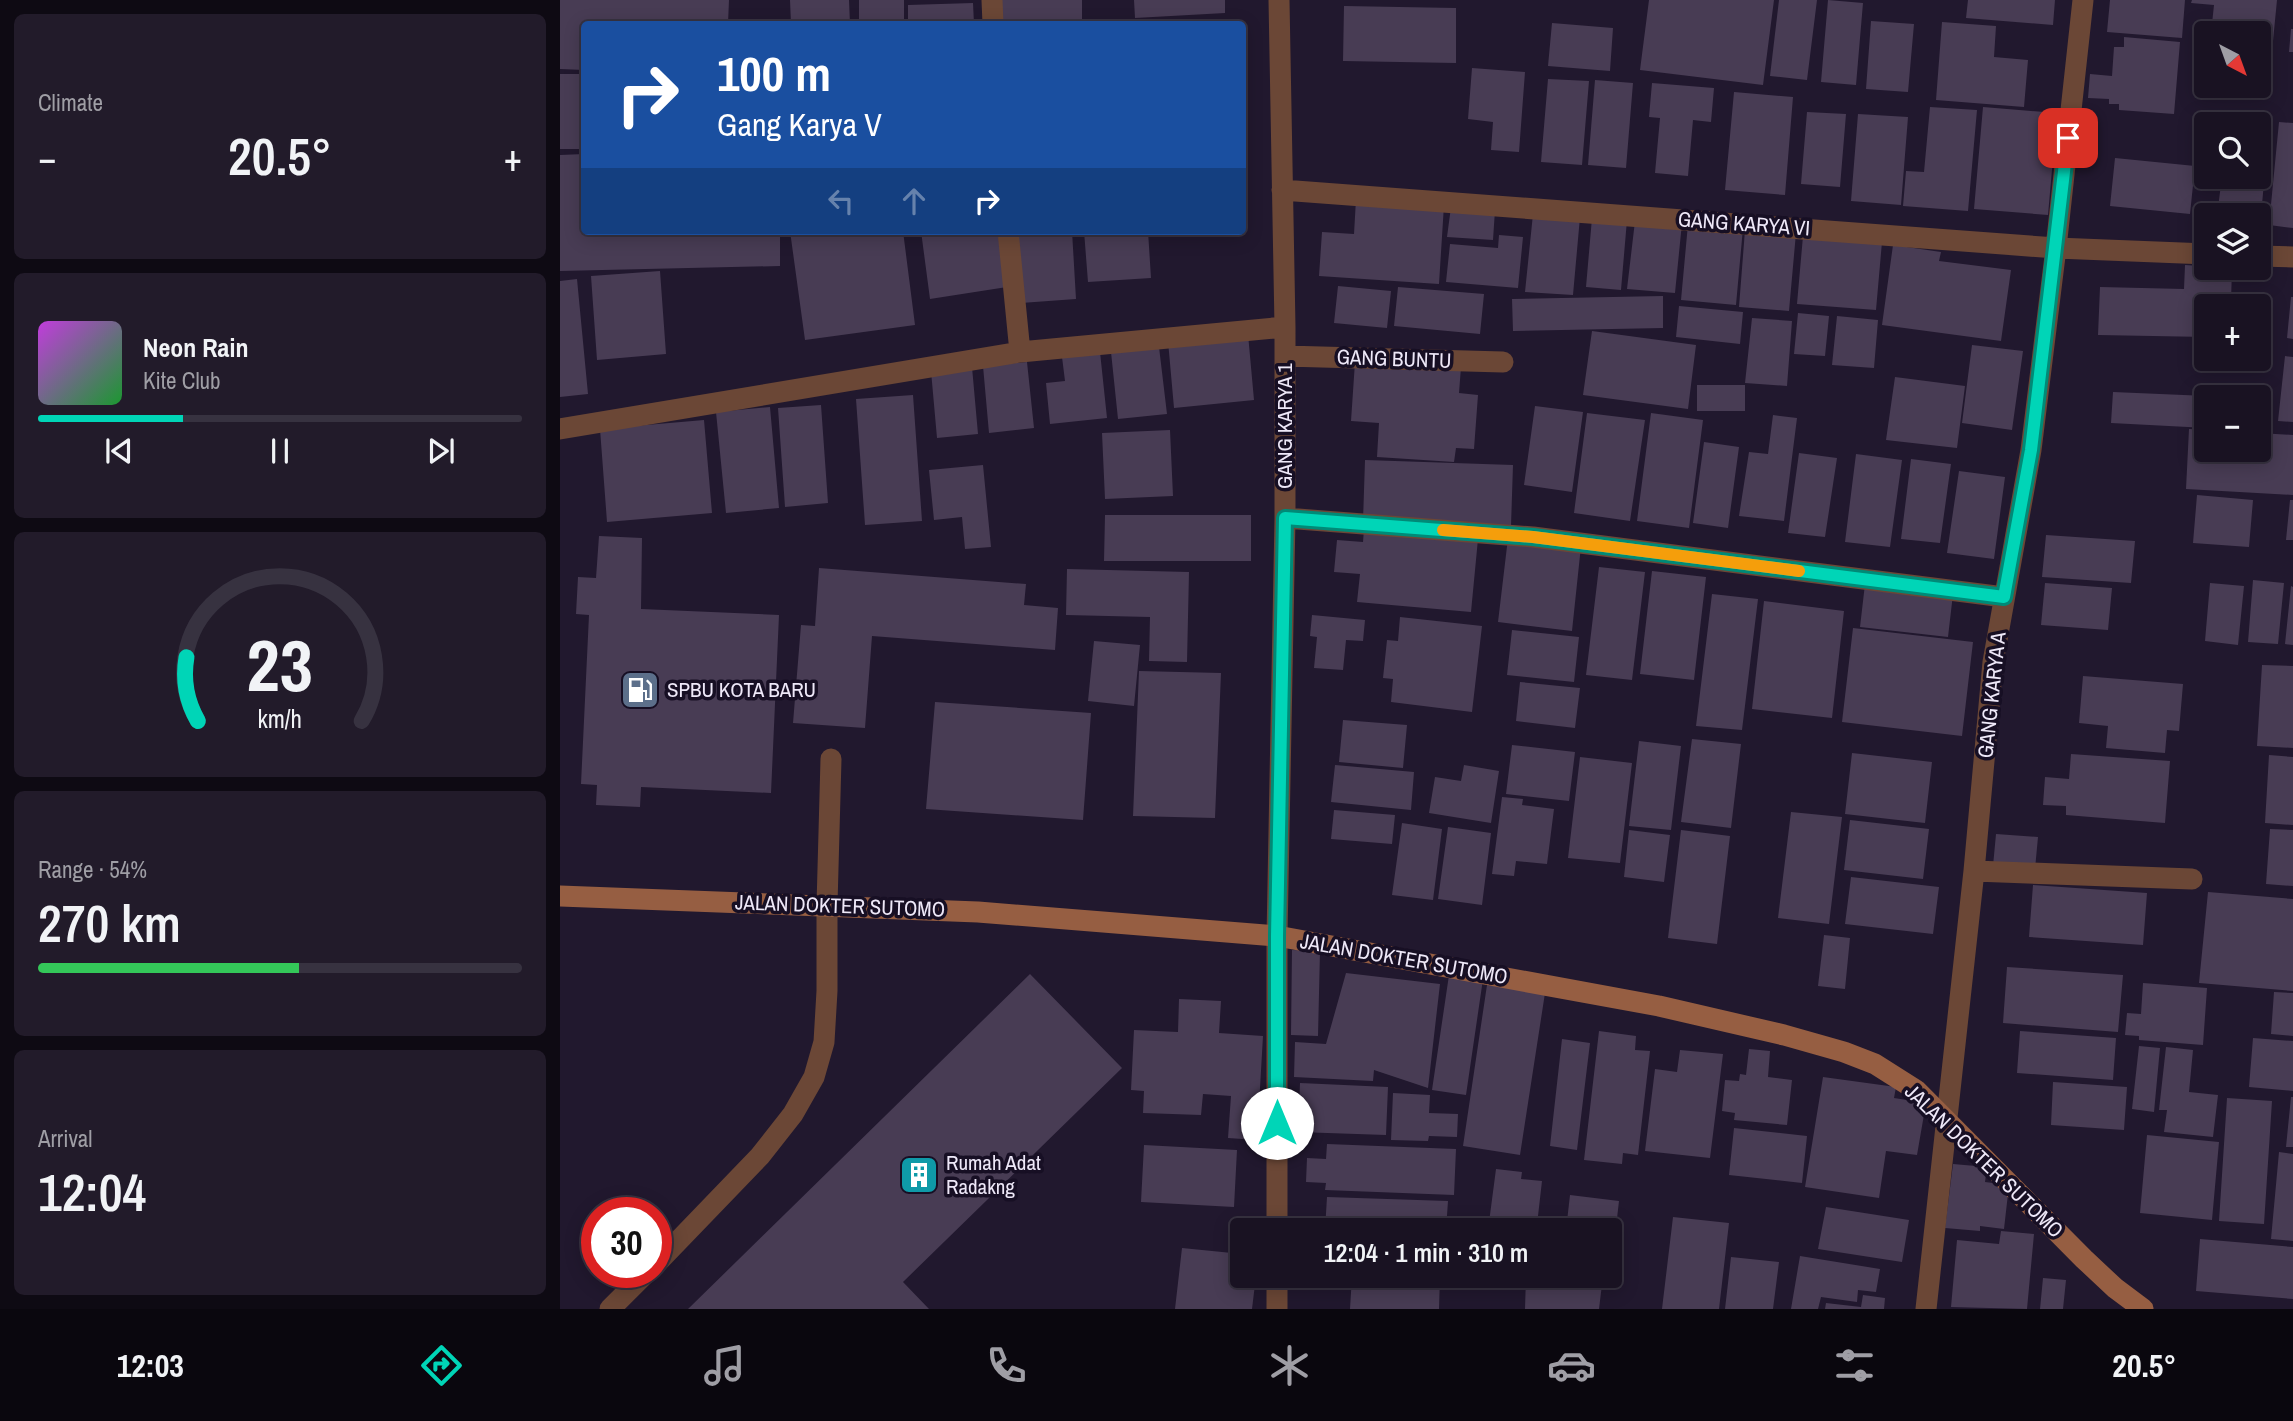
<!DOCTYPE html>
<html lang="en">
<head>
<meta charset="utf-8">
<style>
	:root { --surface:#191222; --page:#221b2a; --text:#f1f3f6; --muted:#9f9ea5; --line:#373240; --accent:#00d5b7 }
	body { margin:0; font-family:"Archivo Narrow",sans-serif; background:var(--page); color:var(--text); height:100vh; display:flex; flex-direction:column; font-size:26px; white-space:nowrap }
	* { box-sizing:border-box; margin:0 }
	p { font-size:23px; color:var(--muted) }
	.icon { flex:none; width:38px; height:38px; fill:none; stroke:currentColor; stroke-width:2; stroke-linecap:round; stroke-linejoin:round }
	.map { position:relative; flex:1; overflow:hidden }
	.drawer { display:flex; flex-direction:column; gap:14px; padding:14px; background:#0e0a13; width:560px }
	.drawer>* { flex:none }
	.hud { position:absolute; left:21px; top:21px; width:665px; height:214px; border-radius:7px; box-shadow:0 4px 18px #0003,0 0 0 2px var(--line); background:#1a4fa0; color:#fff; overflow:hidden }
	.needle { width:46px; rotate:139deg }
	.buttons { position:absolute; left:1634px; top:21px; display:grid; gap:14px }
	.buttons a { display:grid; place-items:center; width:77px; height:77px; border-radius:7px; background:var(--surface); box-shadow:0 4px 18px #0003,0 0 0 2px var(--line); font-size:35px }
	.speed { position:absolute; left:21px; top:1197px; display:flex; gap:14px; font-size:35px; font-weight:700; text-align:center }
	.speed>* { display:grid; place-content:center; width:91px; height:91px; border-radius:50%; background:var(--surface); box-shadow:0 4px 18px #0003,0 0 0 2px var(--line); line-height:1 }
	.speed .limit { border:10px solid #d22; background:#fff; color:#111 }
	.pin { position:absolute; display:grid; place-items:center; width:60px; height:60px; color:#fff; margin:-30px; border-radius:14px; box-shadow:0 4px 10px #0006 }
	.me { position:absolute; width:77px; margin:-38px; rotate:0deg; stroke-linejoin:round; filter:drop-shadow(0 0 5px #0008) }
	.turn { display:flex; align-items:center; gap:24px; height:147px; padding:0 21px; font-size:32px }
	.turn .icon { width:91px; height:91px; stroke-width:2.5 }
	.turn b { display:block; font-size:49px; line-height:60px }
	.lanes { display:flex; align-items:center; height:66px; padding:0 21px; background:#0003; justify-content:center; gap:35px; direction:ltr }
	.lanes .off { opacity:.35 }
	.big { font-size:52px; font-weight:600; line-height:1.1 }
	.drawer .card { flex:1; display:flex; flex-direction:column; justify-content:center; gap:10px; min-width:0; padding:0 24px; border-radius:10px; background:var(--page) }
	.drawer .dial { align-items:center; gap:0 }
	.dial svg { height:182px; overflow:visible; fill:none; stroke:var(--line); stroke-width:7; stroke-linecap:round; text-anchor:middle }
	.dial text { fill:var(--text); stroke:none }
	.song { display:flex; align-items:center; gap:21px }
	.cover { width:84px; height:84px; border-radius:10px; background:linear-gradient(135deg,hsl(290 70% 55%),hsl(130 70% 35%)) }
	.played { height:7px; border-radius:4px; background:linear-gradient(90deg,var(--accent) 30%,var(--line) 30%) }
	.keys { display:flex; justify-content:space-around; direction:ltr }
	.heat { display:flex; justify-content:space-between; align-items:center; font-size:38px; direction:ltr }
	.charge { height:10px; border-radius:5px; background:linear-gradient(90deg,#34c759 54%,var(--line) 0) }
	.trip { position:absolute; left:670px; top:1218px; width:392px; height:70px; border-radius:7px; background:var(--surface); box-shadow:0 4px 18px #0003,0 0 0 2px var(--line); font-weight:600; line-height:70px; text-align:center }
	.tab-bar { display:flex; height:112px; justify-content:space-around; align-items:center; background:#0a070e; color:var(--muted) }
	.tab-bar .icon { width:49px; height:49px }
	.tab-bar .on { color:var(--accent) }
	.tab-bar b { font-size:32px; color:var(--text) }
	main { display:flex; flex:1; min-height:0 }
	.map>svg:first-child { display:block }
</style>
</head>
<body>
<main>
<section class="drawer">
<div class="card"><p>Climate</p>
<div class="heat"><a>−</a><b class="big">20.5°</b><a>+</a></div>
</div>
<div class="card">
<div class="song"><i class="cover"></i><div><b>Neon Rain</b><p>Kite Club</p></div></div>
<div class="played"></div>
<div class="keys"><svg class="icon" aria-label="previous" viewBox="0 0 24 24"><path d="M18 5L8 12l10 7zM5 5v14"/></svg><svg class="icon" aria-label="pause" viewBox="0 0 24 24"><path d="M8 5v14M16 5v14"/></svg><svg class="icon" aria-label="next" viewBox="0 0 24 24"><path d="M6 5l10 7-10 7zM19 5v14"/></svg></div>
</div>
<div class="card dial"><svg viewBox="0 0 100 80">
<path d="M14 69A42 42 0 1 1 86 69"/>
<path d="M14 69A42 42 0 0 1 9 41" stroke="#00d5b7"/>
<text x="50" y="56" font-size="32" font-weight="700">23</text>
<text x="50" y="72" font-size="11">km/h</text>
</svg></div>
<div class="card"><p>Range · 54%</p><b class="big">270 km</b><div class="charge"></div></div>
<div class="card"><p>Arrival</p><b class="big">12:04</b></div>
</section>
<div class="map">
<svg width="1733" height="1309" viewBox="0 0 1733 1309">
	<rect width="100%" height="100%" fill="#21182e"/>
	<path fill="#483c54" d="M0,0H169L168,24H24V70L0,69Z
		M230,0H289L290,24H231Z
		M299,0H344V24H299Z
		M437,0H522V24H437Z
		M574,0H665V13L575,18Z
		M1089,0H1214L1203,85L1080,70Z
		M1219,0H1257L1247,80L1210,76Z
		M1268,0L1303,3L1296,85L1261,82Z
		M1408,0H1495L1493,25L1406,18Z
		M1550,0H1625L1622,38L1547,32Z
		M1632,0H1717L1713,41L1699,40V33H1651L1654,5L1631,3Z
		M413,3L414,24H348V5Z
		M784,6L896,8V63L783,61Z
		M1311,21L1354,24L1348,92L1306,89Z
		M1382,22L1436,26L1434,57L1468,60L1464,107L1376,100Z
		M992,23L1053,28L1050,71L988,66Z
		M1731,29H1733V52H1729Z
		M1564,37L1620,42L1614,114L1559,110V104H1549V99L1528,98L1530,74L1552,76L1554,47H1564Z
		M912,68L965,72L959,152L931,150L933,122L908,119Z
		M0,74H24V149H0Z
		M988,79L1029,81L1022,165L981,162Z
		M1035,80L1073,83L1066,168L1028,165Z
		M1092,83L1154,88L1151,122L1133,120L1128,176L1095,173L1100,118L1089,117Z
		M1174,92L1233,97L1225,195L1165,190Z
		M1370,107L1417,110L1408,211L1343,206L1346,171L1364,172Z
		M1423,107L1497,113L1488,215L1414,209Z
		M1247,112L1286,114L1280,187L1241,184Z
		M1298,114L1348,117L1341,205L1291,201Z
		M1719,122L1733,123V228L1709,225Z
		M1699,128L1709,129L1701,215H1657L1662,177H1699Z
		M24,154V231H220V266L0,271V155Z
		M1555,158L1635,166L1630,214L1550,206Z
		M796,199L884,205L879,284L759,276L762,232L794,234Z
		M891,207L935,210L933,240L887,237Z
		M973,214L1020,217L1013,295L965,292Z
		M1032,218L1067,220L1061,290L1026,287Z
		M1075,221L1122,223L1115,293L1067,289Z
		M1128,224L1183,228L1176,305L1121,300Z
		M1185,230L1236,233L1229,311L1179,307Z
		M230,231H343L355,325L245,340Z
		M361,231H439L447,287L370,299Z
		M457,231H512L516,299L461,303Z
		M524,231H588L591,278L528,282Z
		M939,235L963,237L958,288L886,282L890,244L938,248Z
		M1243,236L1322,242L1316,310L1237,304Z
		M1333,245L1381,252L1379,261L1451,270L1441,341L1322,325Z
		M1625,265L1672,268L1671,302L1658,301V306H1647V337L1538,335L1540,287L1624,289Z
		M100,271L106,354L37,360L31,276Z
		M17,279L28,394L0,397V281Z
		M778,286L831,291L827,328L774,323Z
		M838,287L924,294L920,334L834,326Z
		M1103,296V328L953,331L952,299Z
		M1731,297H1733V339L1727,338Z
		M1119,306L1183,312L1180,344L1116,337Z
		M1238,313L1269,316L1265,356L1234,354Z
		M1277,316L1318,320L1314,368L1272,365Z
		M1192,318L1232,321L1227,386L1185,383Z
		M1032,331L1136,345L1128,409L1023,395Z
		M688,334L694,400L614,408L608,341Z
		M1412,345L1463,351L1452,430L1402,423Z
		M599,347L607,414L558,419L551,352Z
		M540,352L547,418L490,424L486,383L505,381L502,357Z
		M1725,356L1733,357V422L1718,421Z
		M467,362L474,428L429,433L423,366Z
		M795,362L901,367L899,393L918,395L914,449L896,448L894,462L817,457L819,423L791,421Z
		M412,367L418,434L377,438L371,371Z
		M1335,377L1405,386L1397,448L1326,440Z
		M1137,385H1185V411H1137Z
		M1553,392L1647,396V428L1551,423Z
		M353,395L362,521L305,525L296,399Z
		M1699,399H1711L1709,431H1699Z
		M261,405L268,503L225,507L218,408Z
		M975,406L1023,412L1012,492L964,485Z
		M210,407L219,508L166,513L156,412Z
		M1027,413L1085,420L1070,521L1014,513Z
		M1091,413L1143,420L1129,528L1077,521Z
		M1213,415L1237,418L1224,521L1179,516L1189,452L1208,454Z
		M144,420L152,513L47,522L40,429Z
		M1629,429L1647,430V450H1699V433L1733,435V495L1626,489Z
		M610,430L613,496L545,499L542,433Z
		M1144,442L1179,447L1168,528L1133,523Z
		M1239,453L1277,458L1265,537L1228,533Z
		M1296,454L1342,460L1330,547L1285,542Z
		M1351,459L1391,464L1380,543L1341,539Z
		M805,460L953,465L951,526L803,521Z
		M423,465L431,547L405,549L402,517L374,520L369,470Z
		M1399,471L1445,477L1434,559L1387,553Z
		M1637,495L1693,500L1689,547L1633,543Z
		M1730,500H1733V540H1726Z
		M545,515H691V561H544Z
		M804,529L918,539L911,612L797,602L800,574L774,572L777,540L803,542Z
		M1486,535L1575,541L1571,583L1482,577Z
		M39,536L82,538L81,609L219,615L211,793L81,787L80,807L36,805L37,785L21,784L29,615L16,614L18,577L36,578Z
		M948,538L1021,546L1012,631L938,622Z
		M1039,567L1085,572L1072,680L1026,675Z
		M259,568L466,584L464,605L498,608L495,650L312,636L305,728L233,723L241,625L255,626Z
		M507,569L629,572L627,662L589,661L590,617L506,615Z
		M1092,571L1146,577L1134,680L1080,674Z
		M1693,580L1724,583L1718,644L1688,642Z
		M1485,583L1552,588L1548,630L1481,625Z
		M1650,583L1684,586L1678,645L1645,641Z
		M1305,584L1393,594L1388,637L1300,627Z
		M1731,586L1733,587V645L1725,644Z
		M1152,594L1198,599L1182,730L1136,726Z
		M1204,601L1284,611L1272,718L1192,709Z
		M752,615L805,620L803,641L786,640L783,670L754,668L757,637L750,636Z
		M840,617L922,626L912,712L831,702L833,679L823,678L827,640L838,641Z
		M1293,628L1413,642L1402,736L1282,722Z
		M952,630L1019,637L1014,682L947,675Z
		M534,641L580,645L574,706L528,701Z
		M1702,665L1733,666V748L1697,746Z
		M579,671L661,673L655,818L573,816Z
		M1523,676L1623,684L1619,731L1607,730L1605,753L1546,748L1548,726L1519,723Z
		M960,682L1020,688L1015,728L956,721Z
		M375,702L531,713L523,820L366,809Z
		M783,720L847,725L843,768L779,762Z
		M1132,739L1181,744L1171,828L1121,822Z
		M1079,741L1121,746L1111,830L1069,826Z
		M952,745L1015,752L1009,801L946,794Z
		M1292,753L1372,762L1365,823L1285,814Z
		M1511,754L1610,761L1605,823L1506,815V806L1483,805L1485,777L1509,779Z
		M1709,755L1733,757V825L1705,823Z
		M1020,757L1072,763L1060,863L1008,858Z
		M775,765L854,772L851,810L771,802Z
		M904,765L939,771L931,823L869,813L875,777L901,781Z
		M942,797L963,799L962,805L994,809L987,864L956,861L954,876L932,874Z
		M774,810L835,815L832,844L771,839Z
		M1231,812L1282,817L1269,924L1218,918Z
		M1290,820L1369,829L1363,879L1284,870Z
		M842,823L882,829L873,900L832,895Z
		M888,827L931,833L922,905L878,899Z
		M1710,829L1733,830V886L1706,884Z
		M1069,830L1110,835L1104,882L1064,877Z
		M1121,830L1170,836L1157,944L1108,938Z
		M1436,834L1478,837L1475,869L1433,866Z
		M1291,877L1379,887L1373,934L1285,924Z
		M1473,885L1587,893L1583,945L1469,937Z
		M1648,892L1733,899V991L1639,983Z
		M1264,935L1290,938L1285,989L1258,986Z
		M732,950L760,951L758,1036L731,1035Z
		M1447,967L1563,975L1558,1032L1443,1023Z
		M786,973L880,984L868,1088L814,1070L813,1081L734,1077L735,1042L766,1044Z
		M470,974L562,1068L343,1282L369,1309H128Z
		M889,975L923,979L906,1095L872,1090Z
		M1583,983L1647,988L1643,1045L1579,1040V1036L1565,1035L1567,1013L1581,1014Z
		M927,985L985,993L960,1155L903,1146Z
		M1714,992L1733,993V1036L1711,1034Z
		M619,999L661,1001L659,1033L703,1036L697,1140L668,1138L671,1096L643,1094L641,1115L583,1113L584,1091L571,1090L574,1030L618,1032Z
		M1039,1031L1076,1036L1075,1050L1090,1051L1078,1155L1063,1153L1062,1164L1024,1160Z
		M1460,1031L1556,1038L1553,1080L1457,1073Z
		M1693,1038L1733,1041V1091L1689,1087Z
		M1002,1039L1030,1043L1017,1150L990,1146Z
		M1579,1046L1600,1048L1594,1112L1572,1109Z
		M1606,1047L1633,1050L1629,1092L1658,1095L1653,1137L1604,1132L1607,1110H1599Z
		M1189,1049L1210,1051L1208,1077L1232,1080L1227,1125L1174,1120L1175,1113L1162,1111L1165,1080L1179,1081L1180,1074L1186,1075Z
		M1120,1050L1163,1054L1150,1158L1085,1151L1095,1069L1117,1072Z
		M1263,1077L1336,1087L1334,1098L1366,1103L1357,1155L1326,1151L1319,1198L1245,1187Z
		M1493,1082L1567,1087L1564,1130L1491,1125Z
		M740,1083L828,1087L826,1135L738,1132Z
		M833,1093L870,1095L869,1113L898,1114L897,1137L869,1136L868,1141L831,1140Z
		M1731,1097H1733V1147H1726Z
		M1667,1098L1712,1101L1704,1224L1659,1221Z
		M1174,1128L1247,1136L1242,1183L1169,1175Z
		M1587,1135L1659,1142L1652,1220L1580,1213Z
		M767,1144L896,1149L894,1195L765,1190L766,1183L746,1182L747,1158L766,1159Z
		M584,1145L677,1150L674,1207L581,1202Z
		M1719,1152L1733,1154V1241L1711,1239Z
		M1393,1164L1427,1167L1425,1182L1449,1185L1444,1229L1420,1226V1231L1385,1228Z
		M936,1169L962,1172L961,1179L982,1181L978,1216L998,1218L996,1230H928Z
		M1010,1195L1059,1201L1053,1253H1050V1230H1006Z
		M767,1197L888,1201L886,1230H765Z
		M1266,1207L1349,1220L1342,1262L1258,1249Z
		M1113,1217L1169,1223L1159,1309H1102Z
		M1441,1231L1474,1234L1467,1309L1391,1307L1397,1240L1439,1244Z
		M1640,1239L1733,1247V1299L1636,1291Z
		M622,1248L682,1254V1276H696L692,1309H615Z
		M1240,1256L1320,1269L1316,1292L1298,1290L1297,1302L1261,1297L1258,1309H1231Z
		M1171,1257L1219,1262L1213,1309H1165Z
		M792,1276H880L879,1309H790Z
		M966,1276H1043L1039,1309H965Z
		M1483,1278L1506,1280L1503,1309H1480Z
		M1303,1295L1325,1298L1324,1309H1265L1266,1303L1301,1307Z"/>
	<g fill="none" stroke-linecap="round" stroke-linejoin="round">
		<path stroke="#6b4736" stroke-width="21" d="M96,1264L200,1156L233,1114L254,1077L264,1042L267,991V905L271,759
			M50,1309L87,1272"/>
		<path stroke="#6b4736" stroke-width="21" d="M432,0L433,24
			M722,190L1496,248L1647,254
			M448,231L460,352
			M1699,256L1733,257
			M725,356L943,362
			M0,429L460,352L725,327
			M725,518L973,537L1444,597
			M1414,871L1632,879
			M717,1230V936L725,518V327L719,0
			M717,1309V1276
			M1366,1309L1414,871L1433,662L1471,450L1496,248L1523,0"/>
		<path stroke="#965e42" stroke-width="21" d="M0,896L418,912L717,936L1099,1006L1224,1035L1284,1052L1315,1064L1356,1090L1524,1259L1555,1288L1583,1309"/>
	</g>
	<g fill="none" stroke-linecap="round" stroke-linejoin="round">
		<defs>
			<path id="route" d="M717,1123V936L725,518L973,537L1444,597L1471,450L1508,138"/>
		</defs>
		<use href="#route" stroke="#008a77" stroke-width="18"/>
		<use href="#route" stroke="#00d5b7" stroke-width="12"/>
		<path stroke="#f59e0b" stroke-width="12" d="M883,530L973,537L1239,571"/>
	</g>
	<defs>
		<symbol id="fuel-square" viewBox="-11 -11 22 22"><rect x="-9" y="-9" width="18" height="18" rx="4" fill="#5c6f8a" stroke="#170f24"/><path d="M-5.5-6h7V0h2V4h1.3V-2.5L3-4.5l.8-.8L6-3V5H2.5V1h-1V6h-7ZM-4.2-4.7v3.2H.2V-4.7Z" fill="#fff"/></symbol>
		<symbol id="building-square" viewBox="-11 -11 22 22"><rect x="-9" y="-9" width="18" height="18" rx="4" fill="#0f9aa8" stroke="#170f24"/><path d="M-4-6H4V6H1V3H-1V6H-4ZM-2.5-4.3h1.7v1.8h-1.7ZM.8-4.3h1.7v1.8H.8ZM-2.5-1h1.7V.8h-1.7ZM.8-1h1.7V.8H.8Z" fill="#fff"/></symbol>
	</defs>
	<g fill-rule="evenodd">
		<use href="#fuel-square" x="58" y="668" width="44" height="44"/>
		<use href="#building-square" x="337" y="1153" width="44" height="44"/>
	</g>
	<g text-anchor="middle" stroke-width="7" stroke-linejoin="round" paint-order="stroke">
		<g font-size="21" fill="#eee8f8" stroke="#170f24">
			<text transform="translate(1184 224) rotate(4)" y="7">GANG KARYA VI</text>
			<text transform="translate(834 359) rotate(2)" y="7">GANG BUNTU</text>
			<text transform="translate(725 426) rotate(-90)" y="7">GANG KARYA 1</text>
			<text transform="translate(1432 695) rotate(-84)" y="7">GANG KARYA A</text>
			<text transform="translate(280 906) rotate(2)" y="7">JALAN DOKTER SUTOMO</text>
			<text transform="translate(844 959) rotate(10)" y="7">JALAN DOKTER SUTOMO</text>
			<text transform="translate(1424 1161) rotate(44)" y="7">JALAN DOKTER SUTOMO</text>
		</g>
		<g font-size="21" fill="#eee8f8" stroke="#170f24" text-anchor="start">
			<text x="107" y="697">SPBU KOTA BARU</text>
			<text x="386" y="1170">Rumah Adat<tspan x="386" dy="24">Radakng</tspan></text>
		</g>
	</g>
</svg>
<div class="buttons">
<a><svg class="needle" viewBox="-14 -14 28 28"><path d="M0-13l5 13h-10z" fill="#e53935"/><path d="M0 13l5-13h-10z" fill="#9f9ea5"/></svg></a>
<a><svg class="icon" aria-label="search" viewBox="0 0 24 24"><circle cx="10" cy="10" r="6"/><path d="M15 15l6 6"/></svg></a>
<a><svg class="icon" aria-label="layers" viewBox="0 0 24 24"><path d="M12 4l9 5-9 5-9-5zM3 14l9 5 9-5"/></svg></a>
<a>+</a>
<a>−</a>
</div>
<div class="speed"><div class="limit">30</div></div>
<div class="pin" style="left:1508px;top:138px;background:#d93025"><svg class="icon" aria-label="arrive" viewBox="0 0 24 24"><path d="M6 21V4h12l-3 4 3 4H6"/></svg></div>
<svg class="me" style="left:717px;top:1123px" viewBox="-20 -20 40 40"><circle r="19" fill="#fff"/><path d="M0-13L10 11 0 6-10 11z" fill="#00d5b7"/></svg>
<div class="trip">12:04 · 1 min · 310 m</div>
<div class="hud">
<div class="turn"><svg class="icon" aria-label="right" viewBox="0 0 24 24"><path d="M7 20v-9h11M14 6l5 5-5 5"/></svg><div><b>100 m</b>Gang Karya V</div></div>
<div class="lanes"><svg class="icon off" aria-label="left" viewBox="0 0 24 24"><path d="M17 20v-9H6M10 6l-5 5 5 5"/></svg><svg class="icon off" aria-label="ahead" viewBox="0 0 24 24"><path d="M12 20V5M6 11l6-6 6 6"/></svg><svg class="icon" aria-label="right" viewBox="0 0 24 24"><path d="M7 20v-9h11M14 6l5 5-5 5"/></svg></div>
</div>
</div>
</main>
<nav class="tab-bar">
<b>12:03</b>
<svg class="icon on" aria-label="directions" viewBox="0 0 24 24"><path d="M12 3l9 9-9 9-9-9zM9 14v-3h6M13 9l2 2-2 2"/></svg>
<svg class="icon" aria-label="music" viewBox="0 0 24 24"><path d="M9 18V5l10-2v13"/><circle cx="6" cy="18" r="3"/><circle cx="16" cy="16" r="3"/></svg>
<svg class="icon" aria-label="phone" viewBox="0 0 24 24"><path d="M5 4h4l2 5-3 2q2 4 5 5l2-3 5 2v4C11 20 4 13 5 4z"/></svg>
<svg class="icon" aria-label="climate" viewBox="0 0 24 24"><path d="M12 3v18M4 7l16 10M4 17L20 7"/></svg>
<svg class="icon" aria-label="car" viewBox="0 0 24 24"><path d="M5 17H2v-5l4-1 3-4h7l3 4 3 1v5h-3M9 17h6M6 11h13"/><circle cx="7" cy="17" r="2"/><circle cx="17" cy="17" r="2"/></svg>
<svg class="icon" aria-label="filters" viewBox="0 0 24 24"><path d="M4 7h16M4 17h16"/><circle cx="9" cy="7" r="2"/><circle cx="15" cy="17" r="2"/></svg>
<b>20.5°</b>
</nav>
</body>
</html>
